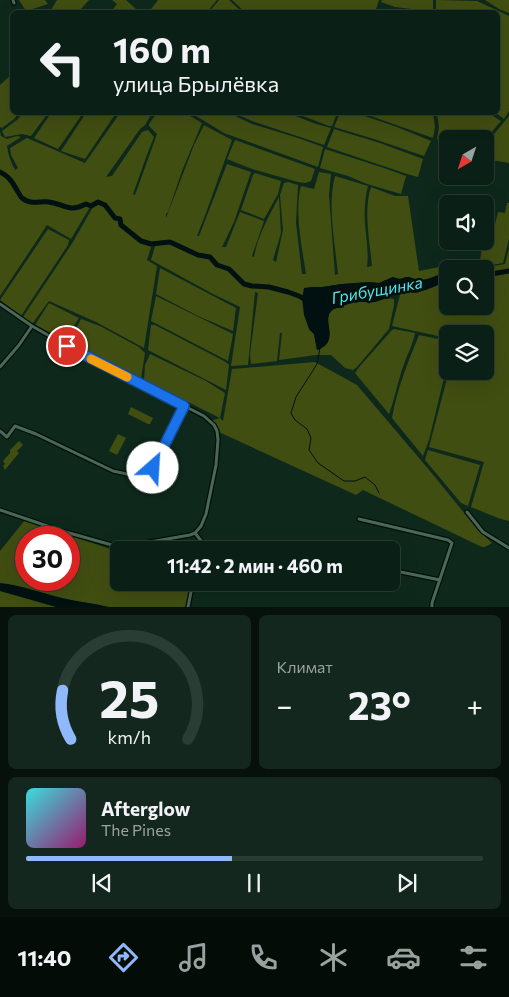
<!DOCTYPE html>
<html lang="ru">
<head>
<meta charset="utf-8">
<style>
	:root { --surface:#0a1f15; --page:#13271e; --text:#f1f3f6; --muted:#99a2a0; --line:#2a3d34; --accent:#8fb8fd }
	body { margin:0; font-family:Commissioner,sans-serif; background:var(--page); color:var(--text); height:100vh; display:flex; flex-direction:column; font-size:19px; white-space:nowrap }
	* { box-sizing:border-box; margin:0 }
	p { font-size:16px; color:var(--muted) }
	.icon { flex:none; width:28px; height:28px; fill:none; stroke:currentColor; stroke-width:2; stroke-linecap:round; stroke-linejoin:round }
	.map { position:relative; height:607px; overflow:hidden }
	.panel { display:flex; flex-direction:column; gap:8px; padding:8px; background:#06110c; flex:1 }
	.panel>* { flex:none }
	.guide { position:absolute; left:10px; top:10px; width:490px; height:105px; border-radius:8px; box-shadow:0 5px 20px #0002,0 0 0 1px var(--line); background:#0a1f15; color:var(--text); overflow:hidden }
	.needle { width:32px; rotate:219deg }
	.fabs { position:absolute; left:439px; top:130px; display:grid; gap:10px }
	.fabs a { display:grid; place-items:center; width:55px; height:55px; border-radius:8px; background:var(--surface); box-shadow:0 5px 20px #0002,0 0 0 1px var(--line); font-size:25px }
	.speed { position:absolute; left:15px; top:526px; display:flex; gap:10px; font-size:25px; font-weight:700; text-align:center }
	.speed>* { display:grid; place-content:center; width:65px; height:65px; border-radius:50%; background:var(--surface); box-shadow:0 5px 20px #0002,0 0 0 1px var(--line); line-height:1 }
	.speed .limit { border:8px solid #d22; background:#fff; color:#111 }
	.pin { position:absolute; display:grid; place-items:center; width:42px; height:42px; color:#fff; margin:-21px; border:2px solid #fff; border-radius:50%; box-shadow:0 1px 5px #0007 }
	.me { position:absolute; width:55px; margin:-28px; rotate:26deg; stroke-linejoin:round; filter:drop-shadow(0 0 4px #0008) }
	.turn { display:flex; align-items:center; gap:18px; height:105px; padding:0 20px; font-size:22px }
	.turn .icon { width:65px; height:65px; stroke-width:2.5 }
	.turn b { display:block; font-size:35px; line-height:42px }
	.big { font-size:38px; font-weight:700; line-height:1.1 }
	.panel .tile { flex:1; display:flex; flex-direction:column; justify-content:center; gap:8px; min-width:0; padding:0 18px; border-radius:8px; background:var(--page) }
	.panel .dial { align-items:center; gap:0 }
	.dial svg { height:130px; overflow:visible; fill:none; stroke:var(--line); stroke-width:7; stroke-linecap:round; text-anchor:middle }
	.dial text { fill:var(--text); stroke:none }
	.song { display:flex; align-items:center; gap:15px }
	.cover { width:60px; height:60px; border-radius:8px; background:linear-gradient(135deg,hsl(180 70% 55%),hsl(320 70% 35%)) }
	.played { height:5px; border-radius:2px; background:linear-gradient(90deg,var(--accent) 45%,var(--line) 45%) }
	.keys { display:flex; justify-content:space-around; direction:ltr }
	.heat { display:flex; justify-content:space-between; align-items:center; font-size:28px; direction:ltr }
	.panel .tiles { flex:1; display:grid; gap:8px; grid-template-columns:1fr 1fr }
	.tile:last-child { grid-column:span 2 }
	.trip { position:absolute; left:110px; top:541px; width:290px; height:50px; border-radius:8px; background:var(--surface); box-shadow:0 5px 20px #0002,0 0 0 1px var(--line); font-weight:700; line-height:50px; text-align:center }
	.dock { display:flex; height:80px; justify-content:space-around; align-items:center; background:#040c08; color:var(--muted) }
	.dock .icon { width:35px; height:35px }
	.dock .current { color:var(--accent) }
	.dock b { font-size:22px; color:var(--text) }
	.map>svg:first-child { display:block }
</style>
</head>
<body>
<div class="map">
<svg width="509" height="607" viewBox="0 0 509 607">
	<rect width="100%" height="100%" fill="#0e291c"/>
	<path fill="#414e12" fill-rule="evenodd" d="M19,0H45L48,4L26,11Z
		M57,0H89L80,10L82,12H54L51,10Z
		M112,0H126L136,9L131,12H111L117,4Z
		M158,0H217L207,12H149Z
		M219,0H229L242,12H209Z
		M232,0H379L375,12H245Z
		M382,0H433V12H418L419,10L395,7L381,2Z
		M436,0L477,1L509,16V111L504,119L496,113L498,112V12H436Z
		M485,0H509V13L499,9Z
		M12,74V112L19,113L14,119L2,128L0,127V85Z
		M23,113H48L31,136L22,134L5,137L2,131L17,120Z
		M51,113H83L58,149L34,138Z
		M86,113H116L85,159L61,151Z
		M120,113H152L145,125L140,129L106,177L112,176L142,132L148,130L154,137C146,156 140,175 133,194L135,195L157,134L149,126V124L157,113H169L190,116L202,123L182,171L168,212L166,214V218L194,145L204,125L232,140L206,213L197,236H199L227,164L251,172L234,222L222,247H226L240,212L264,221L252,256L254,257C258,235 269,216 279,197L281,233L273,260L276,262L283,230L280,195L284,183L288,182L298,185L296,223L302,274H306C302,248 294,211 301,186L314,189L319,172L331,174L329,195L335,275L338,274C335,243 327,206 335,176L368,186C365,198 364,211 365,223C366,238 369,253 367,267L372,266C370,243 363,210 371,187L395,196H408L419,271L455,264L479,267L483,241H485V240L491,241L498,212L505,213L507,203H509V239L503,263L486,266V267L505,264L509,248V521L498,518L471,507L484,462L429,447L449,371H485V334H448L447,338L392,326L401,291L417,293L438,284L447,283L448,306H485V269H448L447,272C438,274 430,280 420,280C416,280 413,278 409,277C400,277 403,281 393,277L379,283L369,282L342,284L322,287H311L309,329L314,334L317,350L330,334L328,322L329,314L333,309L351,303L360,302H374L387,298L394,299V305L389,329L357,367L353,370L345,368L331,355H316L279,360L282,333H280L277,361L251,364L250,354L258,293L255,292L248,365L231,366L240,307L213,294L151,260L156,243L153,241L147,260L157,266L144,348L96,322L49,301L32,324L23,317L73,242L93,207H90L71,239L47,225L0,296V132L1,136L7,139L17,136L21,137L7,146C8,155 11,162 15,170L18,168L11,155L10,148L27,138L85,163Z
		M191,113H229L252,124L298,138L323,147L318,167L224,133Z
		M234,113H288L316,124L331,128L324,145L252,121Z
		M295,113L337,112V113L332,126H329Z
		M340,113H356L397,127L431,141L424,156L374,139L334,127Z
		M362,113H433L435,127L433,138Z
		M437,113H488L501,121L485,140V139H467L456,135L451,139H448L447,142L445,144L437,139L439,127Z
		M509,116V163L485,159V145Z
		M334,129L380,143L423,159L418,177L407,174L327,147Z
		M235,140L315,169L311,181L305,183L298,182L252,169L227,159Z
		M325,149L384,168L406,176L401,194L367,184L348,176L320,168Z
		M255,173L281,181L278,194L264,219L241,210L253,175Z
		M48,229L69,240L68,245L21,316L0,300Z
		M160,268L236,308L233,331L198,316L156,294Z
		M156,296L233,334L228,361L151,321Z
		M49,303L79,318L72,329L68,342L35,325Z
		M81,319L100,326L139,347L145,353L141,379L72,344L74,332Z
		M151,325H155L224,361L229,365L226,390L148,350Z
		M394,329L415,333C413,344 408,353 404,364C398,380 395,398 389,414L355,373L360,366L392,330Z
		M419,335L448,341L447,360L443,382L429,440L423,456L392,418C397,389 408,362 419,335Z
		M150,354L206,381L225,393L220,418L223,421L232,369L315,362L357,385L430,471L478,530L492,543L485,547H482L363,490L356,495L221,433L210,421L220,418L144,380L145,365Z
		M131,407L153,418L150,424H148L128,414Z
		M118,434L126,438L117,455L109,451Z
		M19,441L23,445L17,451L19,453L5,470L3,466L5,464L3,461L10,453V450Z
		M428,450L480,465L468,506L461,503L425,460Z
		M25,520L119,552V582L191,583L187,607H0V551ZM26,538H69V580H26Z"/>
	<path fill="#011112" d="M447,272V283C437,284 429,290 418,292C413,294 406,290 400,292C391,295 384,300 375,302C370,303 364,301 359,302C353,302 347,304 341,307C339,308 336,308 334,309C318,318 343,341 317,350L314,334L309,329L304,315L302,298L304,288L311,287H322L342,284L369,282L379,283L393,277C404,281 400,277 409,277C413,278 416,280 420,280C430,280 438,274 447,272Z
		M0,583C21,585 41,593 62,598C78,602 94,603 109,607H56L0,591Z"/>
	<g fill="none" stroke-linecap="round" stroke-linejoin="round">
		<path stroke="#011112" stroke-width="1" d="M320,348L317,364L296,397L291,413L295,420L307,429L311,438L309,450L318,463L344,481H355L365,477L375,485L379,493"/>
		<path stroke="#011112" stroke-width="5" d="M0,172C9,176 13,183 18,192C19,193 21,198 22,198C30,205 39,201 49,202C65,204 68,213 86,204L91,206L98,202L105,205L115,218L120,219L121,225L141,241L151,244L170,242L198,255L210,257L217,265L229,269L244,284L252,286L269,287L288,292L299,296L307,301
			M485,275L509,271"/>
		<defs>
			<path id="minor" d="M13,0L14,3
				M0,304L32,326L67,346L204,416L214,425L217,431L218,440L216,465L206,514L201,526L195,533
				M0,367L19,345L32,326
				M0,431L7,437L15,426L36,434L113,471L154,480L153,468L183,406
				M0,510L62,531L112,545L127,546L190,535L195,533
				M467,512L483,532L509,548
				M359,519L448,540L452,543L432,603V607
				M195,533L202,542L200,550
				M391,570L440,580
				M281,582L283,583
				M188,607L193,582"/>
		</defs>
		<use href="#minor" stroke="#001107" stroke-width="5.5"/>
		<use href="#minor" stroke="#4b6758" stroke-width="3"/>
	</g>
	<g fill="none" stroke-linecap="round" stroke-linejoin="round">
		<defs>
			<path id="route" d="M67,346L184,406L153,468"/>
		</defs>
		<use href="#route" stroke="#114b97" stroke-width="12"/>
		<use href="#route" stroke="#1a73e8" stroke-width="9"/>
		<path stroke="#f59e0b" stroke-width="9" d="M91,359L127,377"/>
	</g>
	<g text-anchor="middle" stroke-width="5" stroke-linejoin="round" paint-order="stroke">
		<g font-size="16" font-style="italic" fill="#4ee7f0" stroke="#050f09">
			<text transform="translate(377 290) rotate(-10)" y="6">Грибущинка</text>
		</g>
	</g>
</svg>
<div class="fabs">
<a><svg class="needle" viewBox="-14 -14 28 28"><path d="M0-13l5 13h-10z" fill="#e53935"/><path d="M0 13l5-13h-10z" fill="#99a2a0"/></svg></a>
<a><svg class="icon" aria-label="sound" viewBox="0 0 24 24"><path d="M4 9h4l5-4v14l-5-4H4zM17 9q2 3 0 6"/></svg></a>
<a><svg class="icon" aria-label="search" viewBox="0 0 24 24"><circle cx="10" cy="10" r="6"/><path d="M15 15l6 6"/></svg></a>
<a><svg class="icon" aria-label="layers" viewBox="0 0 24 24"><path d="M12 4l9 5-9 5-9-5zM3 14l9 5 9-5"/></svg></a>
</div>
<div class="speed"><div class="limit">30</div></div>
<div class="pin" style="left:67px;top:346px;background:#d93025"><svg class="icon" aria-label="arrive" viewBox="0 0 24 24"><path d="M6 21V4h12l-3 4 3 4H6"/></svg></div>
<svg class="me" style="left:153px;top:468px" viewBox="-20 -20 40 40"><circle r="19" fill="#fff"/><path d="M0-13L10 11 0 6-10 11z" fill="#1a73e8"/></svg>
<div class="trip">11:42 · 2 мин · 460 m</div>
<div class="guide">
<div class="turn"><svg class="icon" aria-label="left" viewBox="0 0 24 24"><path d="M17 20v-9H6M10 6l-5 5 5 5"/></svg><div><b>160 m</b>улица Брылёвка</div></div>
</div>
</div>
<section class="panel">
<div class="tiles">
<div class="tile dial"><svg viewBox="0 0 100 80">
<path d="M14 69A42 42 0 1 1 86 69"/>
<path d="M14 69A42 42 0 0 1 9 39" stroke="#8fb8fd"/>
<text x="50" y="56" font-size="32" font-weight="700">25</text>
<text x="50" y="72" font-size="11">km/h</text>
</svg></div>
<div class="tile"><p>Климат</p>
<div class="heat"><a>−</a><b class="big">23°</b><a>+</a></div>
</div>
<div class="tile">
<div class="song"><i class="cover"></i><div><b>Afterglow</b><p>The Pines</p></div></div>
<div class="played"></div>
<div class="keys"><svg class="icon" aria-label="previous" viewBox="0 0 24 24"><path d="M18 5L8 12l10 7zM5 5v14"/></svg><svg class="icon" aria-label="pause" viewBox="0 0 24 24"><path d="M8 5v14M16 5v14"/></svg><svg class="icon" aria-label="next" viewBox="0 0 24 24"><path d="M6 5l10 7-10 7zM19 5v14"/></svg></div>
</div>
</div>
</section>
<nav class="dock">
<b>11:40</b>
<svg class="icon current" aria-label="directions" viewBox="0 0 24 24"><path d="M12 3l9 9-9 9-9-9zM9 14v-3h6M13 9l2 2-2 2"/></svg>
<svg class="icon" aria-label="music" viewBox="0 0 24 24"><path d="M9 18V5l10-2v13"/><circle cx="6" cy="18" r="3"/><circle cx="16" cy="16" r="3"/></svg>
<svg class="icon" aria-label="phone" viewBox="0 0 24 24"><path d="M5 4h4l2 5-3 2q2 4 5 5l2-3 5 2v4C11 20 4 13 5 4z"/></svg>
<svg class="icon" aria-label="climate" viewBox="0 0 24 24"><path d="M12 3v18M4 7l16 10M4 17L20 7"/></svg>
<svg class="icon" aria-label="car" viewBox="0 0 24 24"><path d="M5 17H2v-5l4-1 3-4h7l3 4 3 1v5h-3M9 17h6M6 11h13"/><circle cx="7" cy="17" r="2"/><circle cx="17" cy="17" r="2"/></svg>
<svg class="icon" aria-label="filters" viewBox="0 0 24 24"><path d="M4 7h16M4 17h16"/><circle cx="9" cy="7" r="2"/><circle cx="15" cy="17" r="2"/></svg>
</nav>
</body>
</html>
